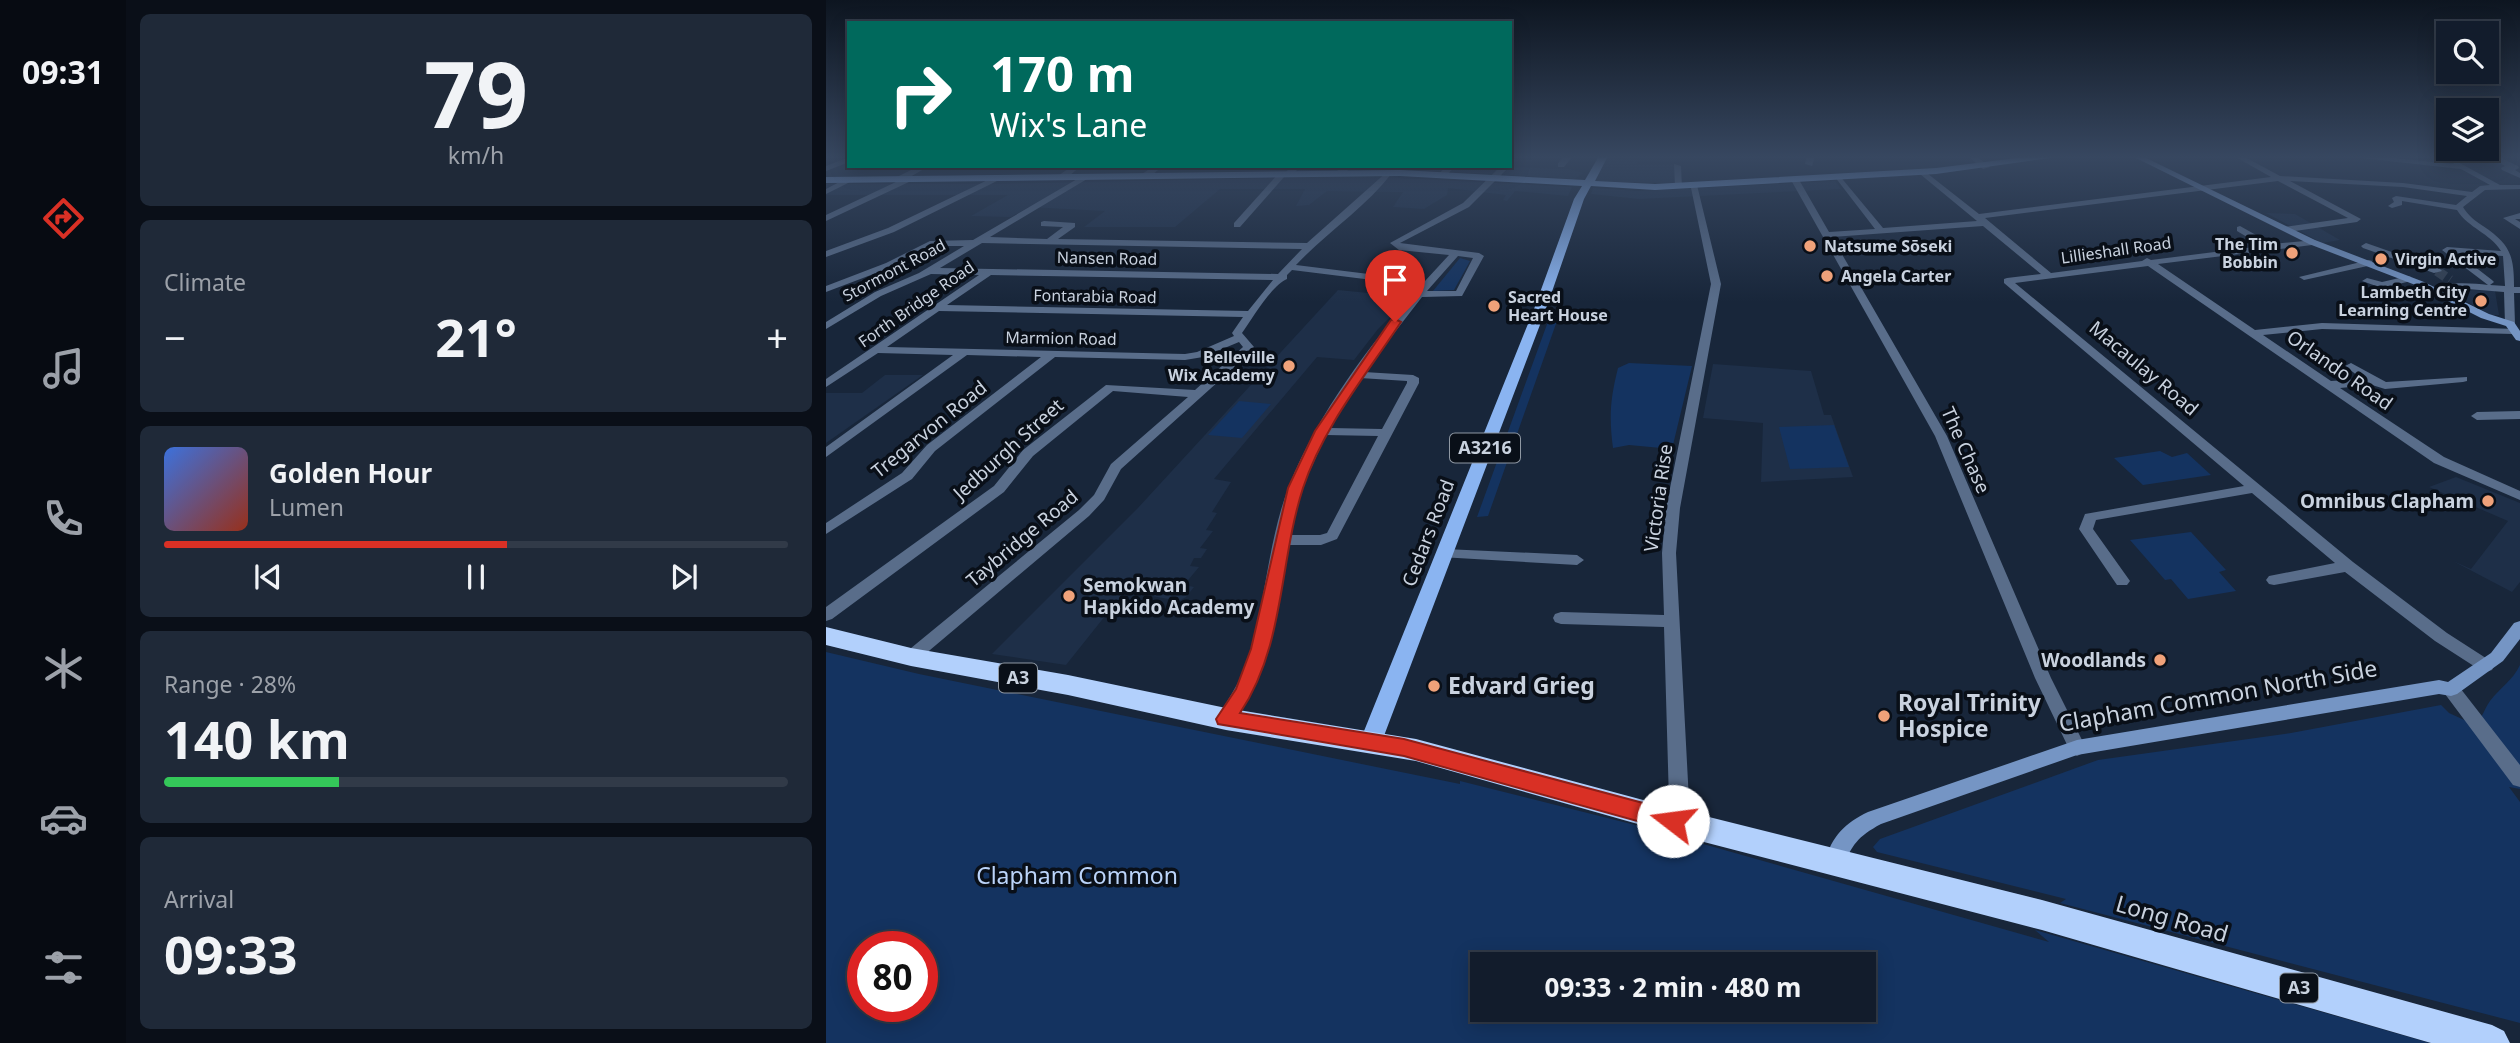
<!DOCTYPE html>
<html lang="en">
<head>
<meta charset="utf-8">
<style>
	:root { --surface:#121c2c; --page:#1f2938; --text:#f1f3f6; --muted:#9ca1a9; --line:#313a48; --accent:#d93025 }
	body { margin:0; font-family:"Noto Sans",sans-serif; background:var(--page); color:var(--text); height:100vh; display:flex; flex-direction:column; font-size:26px; white-space:nowrap }
	* { box-sizing:border-box; margin:0 }
	p { font-size:23px; color:var(--muted) }
	.icon { flex:none; width:38px; height:38px; fill:none; stroke:currentColor; stroke-width:2; stroke-linecap:round; stroke-linejoin:round }
	.map { position:relative; flex:1; overflow:hidden }
	.details { display:flex; flex-direction:column; gap:14px; padding:14px; background:#0a0f18; width:700px }
	.details>* { flex:none }
	.hud { position:absolute; left:21px; top:21px; width:665px; height:147px; border-radius:0px; box-shadow:0 4px 18px #0003,0 0 0 2px var(--line); background:#00695c; color:#fff; overflow:hidden }
	.tools { position:absolute; left:1610px; top:21px; display:grid; gap:14px }
	.tools a { display:grid; place-items:center; width:63px; height:63px; border-radius:0px; background:var(--surface); box-shadow:0 4px 18px #0003,0 0 0 2px var(--line); font-size:35px }
	.speed { position:absolute; left:21px; top:931px; display:flex; gap:14px; font-size:35px; font-weight:700; text-align:center }
	.speed>* { display:grid; place-content:center; width:91px; height:91px; border-radius:50%; background:var(--surface); box-shadow:0 4px 18px #0003,0 0 0 2px var(--line); line-height:1 }
	.speed .limit { border:10px solid #d22; background:#fff; color:#111 }
	.pin { position:absolute; display:grid; place-items:center; width:60px; height:60px; color:#fff; margin:-72px -30px; border-radius:50% 50% 50% 0; rotate:-45deg; box-shadow:0 0 7px #0007 }
	.pin .icon { rotate:45deg }
	.me { position:absolute; width:77px; margin:-38px; rotate:285deg; stroke-linejoin:round; filter:drop-shadow(0 0 5px #0008) }
	.turn { display:flex; align-items:center; gap:24px; height:147px; padding:0 28px; font-size:32px }
	.turn .icon { width:91px; height:91px; stroke-width:2.5 }
	.turn b { display:block; font-size:49px; line-height:60px }
	.big { font-size:52px; font-weight:700; line-height:1.1 }
	.details .widget { flex:1; display:flex; flex-direction:column; justify-content:center; gap:10px; min-width:0; padding:0 24px; border-radius:10px; background:var(--page) }
	.details .dial { align-items:center; gap:0 }
	.dial b { font-size:91px; line-height:1 }
	.song { display:flex; align-items:center; gap:21px }
	.cover { width:84px; height:84px; border-radius:10px; background:linear-gradient(135deg,hsl(220 70% 55%),hsl(10 70% 35%)) }
	.played { height:7px; border-radius:4px; background:linear-gradient(90deg,var(--accent) 55%,var(--line) 55%) }
	.keys { display:flex; justify-content:space-around; direction:ltr }
	.heat { display:flex; justify-content:space-between; align-items:center; font-size:38px; direction:ltr }
	.charge { height:10px; border-radius:5px; background:linear-gradient(90deg,#34c759 28%,var(--line) 0) }
	.trip { position:absolute; left:644px; top:952px; width:406px; height:70px; border-radius:0px; background:var(--surface); box-shadow:0 4px 18px #0003,0 0 0 2px var(--line); font-weight:700; line-height:70px; text-align:center }
	main { display:flex; flex:1; min-height:0 }
	.tab-bar { display:flex; flex-direction:column; width:126px; justify-content:space-around; align-items:center; background:#070b12; color:var(--muted) }
	.tab-bar .icon { width:49px; height:49px }
	.tab-bar .current { color:var(--accent) }
	.tab-bar b { font-size:32px; color:var(--text) }
	.map>svg:first-child { display:block }
</style>
</head>
<body>
<main>
<nav class="tab-bar">
<b>09:31</b>
<svg class="icon current" aria-label="directions" viewBox="0 0 24 24"><path d="M12 3l9 9-9 9-9-9zM9 14v-3h6M13 9l2 2-2 2"/></svg>
<svg class="icon" aria-label="music" viewBox="0 0 24 24"><path d="M9 18V5l10-2v13"/><circle cx="6" cy="18" r="3"/><circle cx="16" cy="16" r="3"/></svg>
<svg class="icon" aria-label="phone" viewBox="0 0 24 24"><path d="M5 4h4l2 5-3 2q2 4 5 5l2-3 5 2v4C11 20 4 13 5 4z"/></svg>
<svg class="icon" aria-label="climate" viewBox="0 0 24 24"><path d="M12 3v18M4 7l16 10M4 17L20 7"/></svg>
<svg class="icon" aria-label="car" viewBox="0 0 24 24"><path d="M5 17H2v-5l4-1 3-4h7l3 4 3 1v5h-3M9 17h6M6 11h13"/><circle cx="7" cy="17" r="2"/><circle cx="17" cy="17" r="2"/></svg>
<svg class="icon" aria-label="filters" viewBox="0 0 24 24"><path d="M4 7h16M4 17h16"/><circle cx="9" cy="7" r="2"/><circle cx="15" cy="17" r="2"/></svg>
</nav>
<section class="details">
<div class="widget dial"><b>79</b><p>km/h</p></div>
<div class="widget"><p>Climate</p>
<div class="heat"><a>−</a><b class="big">21°</b><a>+</a></div>
</div>
<div class="widget">
<div class="song"><i class="cover"></i><div><b>Golden Hour</b><p>Lumen</p></div></div>
<div class="played"></div>
<div class="keys"><svg class="icon" aria-label="previous" viewBox="0 0 24 24"><path d="M18 5L8 12l10 7zM5 5v14"/></svg><svg class="icon" aria-label="pause" viewBox="0 0 24 24"><path d="M8 5v14M16 5v14"/></svg><svg class="icon" aria-label="next" viewBox="0 0 24 24"><path d="M6 5l10 7-10 7zM19 5v14"/></svg></div>
</div>
<div class="widget"><p>Range · 28%</p><b class="big">140 km</b><div class="charge"></div></div>
<div class="widget"><p>Arrival</p><b class="big">09:33</b></div>
</section>
<div class="map">
<svg width="1694" height="1043" viewBox="0 0 1694 1043">
	<rect width="100%" height="100%" fill="#18263a"/>
	<path fill="#1e2f48" d="M783,156H812L811,165H849L850,183L768,182L770,172Z
		M478,166H657L743,169L757,173L749,179L563,168L470,172Z
		M534,176L746,187L742,196L689,191L681,201L677,200L680,195L622,188L621,195L598,209L567,207L577,192L501,191L483,205L470,206L479,189H394L349,227H258L279,211L203,207L185,217L145,216L182,195H0V184H168Z
		M1009,181L1015,189L813,199L765,194L767,188L813,191Z
		M1440,213L1469,214L1514,240L1496,243Z
		M512,290L584,297L552,329L528,360L491,357L388,479L405,482L386,512L391,513L380,530L387,531L374,548L381,549L375,558H368L364,566L373,567L358,585L368,587L360,597L353,601L299,591L240,665L166,654L311,509Z
		M1647,290L1669,291L1673,315H1665L1626,294Z
		M887,364L985,371L998,415H1005L1027,477L935,482L937,423L877,418Z
		M59,375H97L0,443V393H36Z
		M1630,477L1694,503V582L1686,592L1627,561L1645,569L1682,521L1603,487Z"/>
	<path fill="#143360" fill-rule="evenodd" d="M634,258L644,261L628,290L607,291Z
		M724,316L732,318L662,516L651,517Z
		M803,363L866,366L846,449L803,445L787,448C783,417 784,400 792,368Z
		M413,401L445,404L416,438L382,435Z
		M1008,425L1023,467L964,469L953,427Z
		M1334,451L1346,457L1361,453L1385,475L1317,485L1288,458Z
		M1365,532L1400,570L1393,572L1410,591L1362,599L1345,579L1339,580L1304,540Z
		M0,652L93,674L634,784V781L817,827L1223,942L1209,930L1604,1043H0ZM37,947H96V1006H37ZM656,964H1038V1010H656Z
		M1694,665V789L1683,787L1694,802V1023L1234,903L1240,899L1051,852L1047,847L1054,839L1272,760L1465,733L1615,705L1623,713L1647,724C1658,717 1657,711 1664,701C1674,688 1687,680 1694,665Z"/>
	<g fill="none" stroke-linecap="round" stroke-linejoin="round">
		<path stroke="#334053" stroke-width="10" stroke-dasharray="10 5" stroke-linecap="butt" d="M1611,271L1624,280"/>
		<path fill="#596d8a" fill-rule="evenodd" d="M739,156H747L738,167H732V163Z
			M981,156H989L986,166L979,164Z
			M1142,156H1150L1164,167L1157,169Z
			M1408,156H1417L1454,176L1577,183L1646,192L1654,186L1664,185L1635,169L1516,156H1548L1627,164L1630,161L1674,185H1694V189L1659,190L1637,207C1642,215 1649,221 1657,226C1684,244 1688,255 1688,287H1694V293H1688L1689,324L1684,327L1679,324L1678,292L1641,289L1609,293L1604,290C1619,281 1645,283 1662,285L1616,250L1621,247L1675,251C1664,233 1642,228 1631,210L1576,201V205L1566,208L1562,206L1568,202L1566,198L1570,196L1630,205L1641,196L1577,187L1464,181L1535,219L1531,222L1462,232L1459,231V227L1522,218L1452,181L1159,218L1225,273L1316,261L1321,258L1325,260L1436,246L1411,231V227L1414,226L1446,244L1489,240L1490,242L1486,245L1332,264L1429,330L1496,323L1691,329L1692,331L1687,334L1496,329L1437,335L1505,381L1536,379L1519,366L1525,363L1560,382L1641,377V381L1637,382L1559,389L1546,385L1514,388L1618,457L1694,491V500L1608,463L1322,266L1189,283L1527,562L1621,633L1666,662L1668,666L1666,670L1660,672L1654,670L1609,641L1519,572L1448,585L1443,584L1440,580L1443,576L1509,563L1426,493L1270,520L1267,529L1304,581L1301,585H1291L1253,529L1259,514L1418,486L1178,283V279L1181,278L1215,274L1157,226L1006,237L1121,436L1225,678L1260,748L1257,753L1251,756L1245,753L1209,678L1109,436L965,180L972,178L1003,232L1049,229L1009,177L1013,175L1057,228L1151,221L1094,174V170H1097L1153,214L1445,177ZM1631,253L1677,256L1679,286L1664,285L1668,282L1666,280Z
			M1661,156H1671L1692,166L1693,168L1689,170L1694,173V178L1676,170L1675,168L1679,166Z
			M23,157V162L0,171V166Z
			M848,164L855,166L856,188L849,186Z
			M93,166H103L84,177L85,181L0,221V215L72,181L71,177Z
			M246,166H255L238,180H232V176Z
			M328,166H337L322,178H316V174Z
			M466,166H475L464,177H458L414,227H408V223L452,174H458Z
			M517,166H526L516,176H510V172Z
			M620,166H629L620,176H614L613,174Z
			M675,166H684L643,207L574,243L653,253L658,256L636,296L596,297L538,372L587,375L593,378V383L511,539L495,545H461C449,614 444,662 406,724L400,726L394,724L391,719C401,700 414,683 421,662C440,605 441,543 463,486C493,411 543,346 595,286L466,270L461,275V279C446,285 426,319 416,333L428,347L423,354L295,469L278,500L263,516L91,661L85,663L79,661L77,657L79,653L253,510L268,495L285,464L362,397L287,391L207,456L178,492L6,619L0,621V607L168,486L197,450L280,385L369,390L417,347L413,342L377,357L359,360L229,357L109,451L86,479L0,534V523L76,473L101,445L215,357L141,355L0,457V447L127,355L52,353L0,387V379L153,275L105,274L55,296L0,329V322L49,292L93,273L138,246H109L66,267L0,292V286L60,263L104,241L147,240L258,175H261V179L164,237L221,239L237,227L215,226V222L218,221L249,223V227L232,239L481,243L562,171L566,173C539,208 500,233 470,265L599,281L623,255L573,250L564,243L637,203ZM156,243L476,249L452,274L114,268ZM632,256L647,258L630,291H601ZM165,275L447,280L422,311L121,305ZM113,311L417,317L406,333L408,336L371,352L359,354L61,347ZM534,378L581,381V383L556,429L504,428ZM500,435L552,436L501,533L494,535H463L477,486Z
			M170,176L177,178L68,232L0,257V251L62,228Z
			M21,178L28,180L0,194V189Z
			M864,183L871,185L895,284L854,508L850,553L863,801L854,827L847,830L840,827L837,821L843,801L838,627L735,624L729,622L727,618L729,614L735,612L838,615L836,553L840,508L885,284Z
			M1694,213V219H1689L1694,222V229L1677,218Z
			M1540,243L1614,269L1616,271L1608,273L1537,248L1535,246Z
			M1543,260L1546,261V265L1478,280L1473,277Z
			M1582,276L1585,277V281L1556,288L1536,281L1541,278L1556,282Z
			M1694,411V419L1651,420L1645,416L1651,412Z
			M619,549L751,555L758,560L751,565L614,557L612,554Z
			M1625,682L1631,684L1694,765V787L1687,785L1619,694L1616,689L1619,684Z"/>
		<path fill="#7595c4" fill-rule="evenodd" d="M1306,156H1316L1489,240L1598,282L1663,314L1688,322L1694,331V341L1690,340L1680,326L1655,318L1592,286L1483,244Z
			M1694,621V639L1677,661L1631,694L1625,696L1613,694L1251,755L1055,824C1031,837 1027,844 1016,868L1009,870L1002,868L999,861C1006,836 1019,823 1042,812L1251,740L1613,680L1622,682L1665,653L1688,623Z"/>
		<path fill="#8ab4f1" fill-rule="evenodd" d="M773,156H782L769,181L829,184L1110,168L1207,156H1238L1110,174L829,190L765,186L758,199L720,309L556,741L553,748L545,750L537,748L534,741L708,309L748,199L756,186L574,176L0,183V177L574,170L759,180Z"/>
		<path fill="#b2d0fc" fill-rule="evenodd" d="M0,627L85,648L242,675L400,708L590,739L847,808L1216,900L1666,1025L1678,1031L1684,1043H1605L1216,930L847,834L590,761L400,730L242,695L85,666L0,645Z"/>
	</g>
	<linearGradient id="sky" x2="0" y2="1"><stop stop-color="#0d1520"/><stop offset="0.52" stop-color="#374760"/><stop offset="1" stop-color="#374760" stop-opacity="0"/></linearGradient>
	<rect width="1694" height="302" fill="url(#sky)"/>
	<path fill="#d93025" stroke="#8d1f18" stroke-width="2" d="M569,319L575,322C540,375 497,427 477,488C453,562 459,646 414,713L578,739L847,811L855,814L858,821L855,828L847,831L578,756L392,724L390,719L410,689L425,649L462,488L489,431L565,320Z"/>
	<g fill="#f0a27a" stroke="#090f18" stroke-width="2.5">
		<circle cx="984" cy="246" r="7"/>
		<circle cx="1466" cy="253" r="7"/>
		<circle cx="1555" cy="259" r="7"/>
		<circle cx="1001" cy="276" r="7"/>
		<circle cx="1655" cy="301" r="7"/>
		<circle cx="668" cy="306" r="7"/>
		<circle cx="463" cy="366" r="7"/>
		<circle cx="1662" cy="501" r="7"/>
		<circle cx="243" cy="596" r="7"/>
		<circle cx="1334" cy="660" r="7"/>
		<circle cx="608" cy="686" r="7"/>
		<circle cx="1058" cy="716" r="7"/>
	</g>
	<g text-anchor="middle" stroke-width="7" stroke-linejoin="round" paint-order="stroke">
		<g font-size="16" font-weight="bold" fill="#c9d2df" stroke="#090f18" text-anchor="start">
			<text x="1452" y="250" text-anchor="end">The Tim<tspan x="1452" dy="18">Bobbin</tspan></text>
			<text x="998" y="252">Natsume Sōseki</text>
			<text x="1569" y="265">Virgin Active</text>
			<text x="1015" y="282">Angela Carter</text>
			<text x="1641" y="298" text-anchor="end">Lambeth City<tspan x="1641" dy="18">Learning Centre</tspan></text>
			<text x="682" y="303">Sacred<tspan x="682" dy="18">Heart House</tspan></text>
			<text x="449" y="363" text-anchor="end">Belleville<tspan x="449" dy="18">Wix Academy</tspan></text>
		</g>
		<g font-size="16" fill="#c9d2df" stroke="#090f18">
			<text transform="translate(1290 250) rotate(-8)" y="6">Lillieshall Road</text>
			<text transform="translate(281 258) rotate(1)" y="6">Nansen Road</text>
			<text transform="translate(68 270) rotate(-28)" y="6">Stormont Road</text>
			<text transform="translate(269 296) rotate(1)" y="6">Fontarabia Road</text>
			<text transform="translate(90 304) rotate(-35)" y="6">Forth Bridge Road</text>
			<text transform="translate(235 338) rotate(1)" y="6">Marmion Road</text>
		</g>
		<g fill="#090f18" stroke="#8f98a3" stroke-width="2">
			<rect x="624" y="433.5" width="70" height="29" rx="5"/>
			<rect x="173" y="663.5" width="38" height="29" rx="5"/>
			<rect x="1454" y="973.5" width="38" height="29" rx="5"/>
		</g>
		<g font-size="18" font-weight="bold" fill="#c9d2df">
			<text x="659" y="454">A3216</text>
			<text x="192" y="684">A3</text>
			<text x="1473" y="994">A3</text>
		</g>
		<g font-size="19" fill="#c9d2df" stroke="#090f18">
			<text transform="translate(1318 368) rotate(40)" y="7">Macaulay Road</text>
			<text transform="translate(1514 370) rotate(35)" y="7">Orlando Road</text>
			<text transform="translate(103 429) rotate(-39)" y="7">Tregarvon Road</text>
			<text transform="translate(182 449) rotate(-42)" y="7">Jedburgh Street</text>
			<text transform="translate(1140 450) rotate(66)" y="7">The Chase</text>
			<text transform="translate(832 498) rotate(-82)" y="7">Victoria Rise</text>
			<text transform="translate(602 533) rotate(-69)" y="7">Cedars Road</text>
			<text transform="translate(196 538) rotate(-40)" y="7">Taybridge Road</text>
		</g>
		<g font-size="19" font-weight="bold" fill="#c9d2df" stroke="#090f18" text-anchor="end">
			<text x="1648" y="508">Omnibus Clapham</text>
			<text x="257" y="592" text-anchor="start">Semokwan<tspan x="257" dy="22">Hapkido Academy</tspan></text>
			<text x="1320" y="667">Woodlands</text>
		</g>
		<g font-size="23" font-weight="bold" fill="#c9d2df" stroke="#090f18" text-anchor="start">
			<text x="622" y="694">Edvard Grieg</text>
			<text x="1072" y="711">Royal Trinity<tspan x="1072" dy="26">Hospice</tspan></text>
		</g>
		<g font-size="23" fill="#c9d2df" stroke="#090f18">
			<text transform="translate(1392 696) rotate(-10)" y="8">Clapham Common North Side</text>
			<text transform="translate(1346 919) rotate(16)" y="8">Long Road</text>
		</g>
		<g font-size="23" fill="#bbd4fa" stroke="#090f18">
			<text x="251" y="884">Clapham Common</text>
		</g>
	</g>
</svg>
<div class="tools">
<a><svg class="icon" aria-label="search" viewBox="0 0 24 24"><circle cx="10" cy="10" r="6"/><path d="M15 15l6 6"/></svg></a>
<a><svg class="icon" aria-label="layers" viewBox="0 0 24 24"><path d="M12 4l9 5-9 5-9-5zM3 14l9 5 9-5"/></svg></a>
</div>
<div class="speed"><div class="limit">80</div></div>
<div class="pin" style="left:569px;top:322px;background:#d93025"><svg class="icon" aria-label="arrive" viewBox="0 0 24 24"><path d="M6 21V4h12l-3 4 3 4H6"/></svg></div>
<svg class="me" style="left:847px;top:821px" viewBox="-20 -20 40 40"><circle r="19" fill="#fff"/><path d="M0-13L10 11 0 6-10 11z" fill="#d93025"/></svg>
<div class="trip">09:33 · 2 min · 480 m</div>
<div class="hud">
<div class="turn"><svg class="icon" aria-label="right" viewBox="0 0 24 24"><path d="M7 20v-9h11M14 6l5 5-5 5"/></svg><div><b>170 m</b>Wix's Lane</div></div>
</div>
</div>
</main>
</body>
</html>
